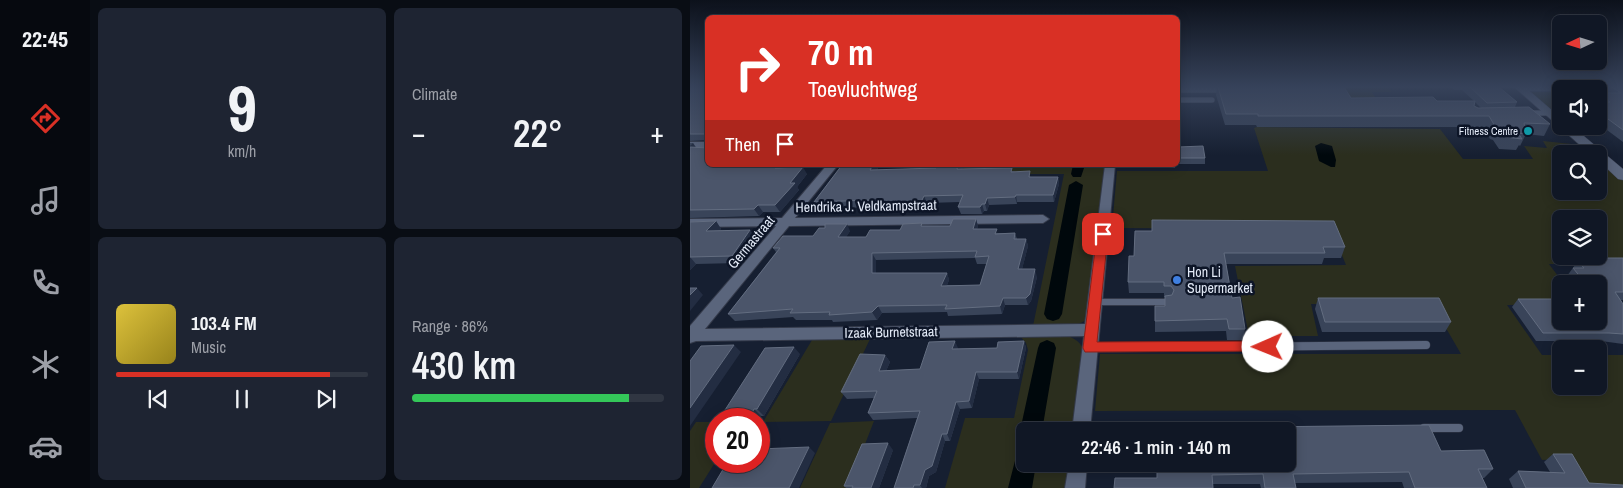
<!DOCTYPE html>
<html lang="en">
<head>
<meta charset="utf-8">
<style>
	:root { --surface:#101725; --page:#1e2432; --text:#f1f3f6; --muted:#9c9fa7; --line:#303642; --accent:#d93025 }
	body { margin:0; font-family:"Archivo Narrow",sans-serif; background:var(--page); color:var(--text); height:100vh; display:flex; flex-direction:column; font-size:19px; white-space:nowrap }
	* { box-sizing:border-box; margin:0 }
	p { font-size:16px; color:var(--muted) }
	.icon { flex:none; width:28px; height:28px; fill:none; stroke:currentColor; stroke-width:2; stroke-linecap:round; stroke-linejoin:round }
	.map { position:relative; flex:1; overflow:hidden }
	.details { display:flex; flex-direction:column; gap:8px; padding:8px; background:#090d14; width:600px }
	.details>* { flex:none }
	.banner { position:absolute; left:15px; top:15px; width:475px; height:152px; border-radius:8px; box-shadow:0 2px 12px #0003,0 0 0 1px var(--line); background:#d93025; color:#fff; overflow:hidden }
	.needle { width:32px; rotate:266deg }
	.buttons { position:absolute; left:862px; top:15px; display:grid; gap:10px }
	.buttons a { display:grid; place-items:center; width:55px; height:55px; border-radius:8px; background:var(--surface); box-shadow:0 2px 12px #0003,0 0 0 1px var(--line); font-size:25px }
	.speed { position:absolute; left:15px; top:408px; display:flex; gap:10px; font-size:25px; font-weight:700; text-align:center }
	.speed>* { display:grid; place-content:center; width:65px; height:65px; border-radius:50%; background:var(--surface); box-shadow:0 2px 12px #0003,0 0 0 1px var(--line); line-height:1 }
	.speed .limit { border:8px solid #d22; background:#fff; color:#111 }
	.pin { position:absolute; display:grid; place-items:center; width:42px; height:42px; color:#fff; margin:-21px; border-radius:10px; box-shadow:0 2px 8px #0006 }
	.me { position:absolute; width:55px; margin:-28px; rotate:269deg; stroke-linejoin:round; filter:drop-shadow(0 0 4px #0008) }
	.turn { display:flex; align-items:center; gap:18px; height:105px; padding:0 20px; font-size:22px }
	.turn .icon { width:65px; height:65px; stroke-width:2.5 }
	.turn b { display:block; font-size:35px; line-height:42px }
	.then { display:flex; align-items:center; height:48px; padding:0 20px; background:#0003; gap:10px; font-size:19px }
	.big { font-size:38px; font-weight:600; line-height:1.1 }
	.details .widget { flex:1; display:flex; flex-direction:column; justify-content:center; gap:8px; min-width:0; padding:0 18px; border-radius:8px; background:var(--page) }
	.details .dial { align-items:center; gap:0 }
	.dial b { font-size:65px; line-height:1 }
	.song { display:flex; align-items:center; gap:15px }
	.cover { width:60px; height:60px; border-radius:8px; background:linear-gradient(135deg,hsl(50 70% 55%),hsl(50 70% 35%)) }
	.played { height:5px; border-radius:2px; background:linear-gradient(90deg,var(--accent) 85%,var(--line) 85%) }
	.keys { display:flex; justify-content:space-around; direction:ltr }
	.heat { display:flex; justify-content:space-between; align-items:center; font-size:28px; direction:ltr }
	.charge { height:8px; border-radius:4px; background:linear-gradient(90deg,#34c759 86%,var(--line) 0) }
	.details .tiles { flex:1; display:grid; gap:8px; grid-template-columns:repeat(2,1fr) }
	.trip { position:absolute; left:326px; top:422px; width:280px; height:50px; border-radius:8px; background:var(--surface); box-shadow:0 2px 12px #0003,0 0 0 1px var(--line); font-weight:600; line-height:50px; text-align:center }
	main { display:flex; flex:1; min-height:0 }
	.dock { display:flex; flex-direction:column; width:90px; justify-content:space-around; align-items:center; background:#06090f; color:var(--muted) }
	.dock .icon { width:35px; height:35px }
	.dock .current { color:var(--accent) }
	.dock b { font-size:22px; color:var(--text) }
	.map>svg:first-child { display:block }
</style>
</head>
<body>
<main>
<nav class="dock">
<b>22:45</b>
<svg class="icon current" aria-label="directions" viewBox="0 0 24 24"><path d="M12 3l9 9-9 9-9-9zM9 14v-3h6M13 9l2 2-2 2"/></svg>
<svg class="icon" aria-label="music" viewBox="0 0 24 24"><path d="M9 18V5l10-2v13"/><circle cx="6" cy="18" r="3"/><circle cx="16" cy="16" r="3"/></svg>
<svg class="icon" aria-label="phone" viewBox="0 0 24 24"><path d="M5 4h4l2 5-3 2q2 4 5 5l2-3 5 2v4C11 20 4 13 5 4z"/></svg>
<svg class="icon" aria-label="climate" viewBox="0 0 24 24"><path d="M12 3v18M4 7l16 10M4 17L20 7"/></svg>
<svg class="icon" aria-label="car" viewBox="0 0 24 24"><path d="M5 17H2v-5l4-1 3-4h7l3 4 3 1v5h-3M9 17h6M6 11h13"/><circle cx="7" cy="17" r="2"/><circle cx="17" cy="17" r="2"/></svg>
</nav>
<section class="details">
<div class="tiles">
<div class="widget dial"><b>9</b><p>km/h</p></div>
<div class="widget"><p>Climate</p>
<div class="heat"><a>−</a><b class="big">22°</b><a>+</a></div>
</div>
<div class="widget">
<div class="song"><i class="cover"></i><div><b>103.4 FM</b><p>Music</p></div></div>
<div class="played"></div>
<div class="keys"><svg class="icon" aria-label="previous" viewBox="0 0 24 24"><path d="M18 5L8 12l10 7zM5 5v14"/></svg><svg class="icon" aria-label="pause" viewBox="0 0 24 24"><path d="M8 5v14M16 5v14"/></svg><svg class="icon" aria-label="next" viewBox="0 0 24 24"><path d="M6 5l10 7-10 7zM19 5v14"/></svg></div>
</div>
<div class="widget"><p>Range · 86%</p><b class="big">430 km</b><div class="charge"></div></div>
</div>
</section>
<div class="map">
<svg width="933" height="488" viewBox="0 0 933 488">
	<rect width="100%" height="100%" fill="#161f31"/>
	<path fill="#2b2e1e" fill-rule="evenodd" d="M488,87H698L702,92H682L691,108H661L651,92L488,91Z
		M837,90H871V108H857Z
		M567,127L750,129L773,159H843L834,146L857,148L853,141L891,145L902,154H871V191H909V160L933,180V264H859L874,284H871V304L817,305L852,355H871V386H909V355H933V486L891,488L873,459L852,460L825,410L405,411L410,354H771L742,304H621L628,336H559L545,266L656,265L641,229L422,228L427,171H578L564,128ZM871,219H909V256H871Z
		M275,165H416L398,318C386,330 360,326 343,326L374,174H271Z
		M373,334C384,338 393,342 394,354L385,431H335V464H381L378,488H255L275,418H324L338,350L336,343L330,336Z
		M180,339L141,421L73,422L122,340Z
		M184,421L158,488H110L140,423Z
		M6,422H26V461L9,488H0V431Z"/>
	<path fill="#00080c" d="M631,143L642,146L646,160L645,167H641L629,161L625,146Z"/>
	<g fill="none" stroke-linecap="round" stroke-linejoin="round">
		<path fill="#00080c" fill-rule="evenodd" d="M383,165H395L391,177H383L381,174Z
			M386,181L393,185L372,314L369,319L363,321L357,319L354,314L379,185Z
			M357,340L364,343L366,348L352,431H335V439L330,431L348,348L350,343Z
			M335,450V464H346L342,488H318L327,453Z"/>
		<defs>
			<path id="service-far2" d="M488,90H534
				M488,100H522
				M838,113H859"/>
			<path id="service-far1" d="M406,302H479"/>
			<path id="service" d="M401,348L736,345
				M734,428H769"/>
			<path id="minor" d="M830,87H933V90L871,89V91H831L827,89Z
				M0,142H18V148H0Z
				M137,165H148L105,218L353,215L359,219L353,223L99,226L15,329L395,324L415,165H425L400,431H382L394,336L6,341L0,343V326L86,226L0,227V219L92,218Z
				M379,464H397L395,488H375Z"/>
			<path id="tertiary" d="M824,87H835L871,118V126H882L933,169V180L928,179L909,161V154H900Z"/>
		</defs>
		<use href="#service-far2" stroke="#343a4a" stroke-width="6"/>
		<use href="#service-far1" stroke="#343a4a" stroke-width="8"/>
		<use href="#service" stroke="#343a4a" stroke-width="9"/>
		<use href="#minor" stroke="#343a4a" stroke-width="2"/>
		<use href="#tertiary" stroke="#343a4a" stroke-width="1"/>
		<use href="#service-far2" stroke="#5a657c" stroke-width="5"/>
		<use href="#service-far1" stroke="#5a657c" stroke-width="6"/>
		<use href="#service" stroke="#5a657c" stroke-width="8"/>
		<use href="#minor" fill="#5a657c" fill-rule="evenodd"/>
		<use href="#tertiary" fill="#5a657c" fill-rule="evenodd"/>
	</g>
	<path fill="#394459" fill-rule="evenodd" d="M18,87V140L0,141V88Z
		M527,87H654L661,98L747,101H784L772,90H764L761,87H809L827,102L825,107L860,124L854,136L836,134L830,146L829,145L826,150L809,149L803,140L800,139L794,127H567L566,125H535L526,95ZM785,102L791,108H788L784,106Z
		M916,87H933V142L913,127H897L896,126H909V93H915L913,92Z
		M0,143H3L6,147L99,165L96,168L117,174L107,187L109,190L90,212H73L69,216L0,218Z
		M488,147L515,158V164H488Z
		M152,165H190L187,170L246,168L273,167L272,169L323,171L341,177H368L369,184L364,202H327V204L299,205L297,211H294L292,214H271L268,207L270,202L237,203L234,209L185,210L183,207L128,209L124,202Z
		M462,165H485V168H462Z
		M286,219L288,226L287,229L308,233H325L327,239H336L338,246L332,269L347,277L341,301L338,305H315L312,314L258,316L257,312L192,313L187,320L143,322L142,320H106L103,317L45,321L38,314L86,252L83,248L123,236L160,231L156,237H176L233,226H260ZM285,258L287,264H297L290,285H257L259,280L257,273H186V260Z
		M26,221L31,229L29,231L66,237L48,263L6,264L0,270V222Z
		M445,231L655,247L651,258H634L632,264H536L542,298L555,329L553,340H537L536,331L465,332V306H475V297H474V293H439L438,282L444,256Z
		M911,258H933V300H931L933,304V344L911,341H846L822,307L828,299L909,321V284H883L877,276L888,261L907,262Z
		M628,298L761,322L755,332H632L625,309Z
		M334,341L336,348L329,379H289L282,408L270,409L260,441H255L246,472L239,476L236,488H204L227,418L183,420L178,413L184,398L157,399L151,392L195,355L200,362L196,371L230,369L268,348V349L307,348Z
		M110,354L74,416H71L69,420V419L42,416L35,410Z
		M203,450L189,488H156L154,486Z
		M751,451L803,469L794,478H792L797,488H714L712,482L605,483L606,488H571L570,484H523L467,478Z
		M863,454L899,483L933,488H823L819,479L828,471L860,472L854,462Z"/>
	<path fill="#232d42" d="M18,131V139L14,134Z
		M3,143L7,150L0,149V146Z
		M88,165H99L90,175L85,168Z
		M183,165H190L183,176L180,170Z
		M268,165H272L273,167L269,176L267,169Z
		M113,167L117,174L107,187L109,190L90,212L85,205L100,183Z
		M368,177L369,184L364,202L363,195Z
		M326,195L327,202V204L325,197Z
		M234,196L237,203L234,209L231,202Z
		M297,198L299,205L297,211L295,204Z
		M292,204L294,211L292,214L290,207Z
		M68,205L73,212L69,216L64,209Z
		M286,219L288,226L285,236L283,229Z
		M26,221L31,229L22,239L16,231Z
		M157,224L160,231L152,244L148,237Z
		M60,230L66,237L48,263L42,256Z
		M336,239L338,246L330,277L328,269Z
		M182,253L186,260V280L182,273Z
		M0,257L6,264L0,270Z
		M345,269L347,277L341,301L338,305L336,298Z
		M257,273L259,280L254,293L251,286Z
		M7,288L13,295L0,311V295Z
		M313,298L315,305L312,314L310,306Z
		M188,306L192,313L187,320L182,312Z
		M265,341L268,348L266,357L262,349Z
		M334,341L336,348L329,379L327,372Z
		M44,345L51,352L0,426V408Z
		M104,347L110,354L74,416L67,409Z
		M195,355L200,362L193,378L189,371Z
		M286,372L289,379L282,408L279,401Z
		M266,402L270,409L260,441L257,434Z
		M64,409L71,416L69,420V419H59Z
		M252,434L255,441L246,472L239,476L236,488H232L230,485L235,470Z
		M198,443L203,450L189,488H181Z
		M119,447L125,453L109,488H99Z"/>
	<path fill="#4b556a" stroke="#636d80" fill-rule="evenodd" d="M2,87H18V131L14,134H0V88Z
		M528,87H654L661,98L743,97L747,101H785L784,106L788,108L839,107L860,124L834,123L836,134L828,133L832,139L815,137L809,128H806L799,116H568V114H536Z
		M780,87H809L827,102L797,103Z
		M922,87H933V130L918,119H909V102H920L909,94V93H931Z
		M513,146L515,158H488V147Z
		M0,147L18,148V165H88L85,168L113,167L100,183H105L85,205H68L64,209L0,210Z
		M152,165H183L180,170L246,168L248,165H268L267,169L322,168L321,172L340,171L339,177H368L363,195H326L325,197L297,198L295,204H292L290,207H268L273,195L234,196L231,202L181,203L183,200L124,202Z
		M263,219H286L283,229H307L305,234L325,233L324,239H336L328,269H345L340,294L336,298H313L310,306L255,309L257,305L188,306L182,312L139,315L140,312L100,313L103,309L38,314L90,248H83L93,236H123L129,228H135V224H157L148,237H176L180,230H210L213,224L232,223L231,226H260ZM287,251L285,257L299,256L290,285L251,286L257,273H182V253Z
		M462,220L644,221L655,247H633L635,253H534L542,298L550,297L555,329H539L537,319L465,321V306H475V296L482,295L484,290L481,286H474V282H438L439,256H444L445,231H462Z
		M26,221L16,231L60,230L42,256L0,257V222Z
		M911,258H933V292H925L933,304V334L919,333H853L828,299H871V321H909V302H911L909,299V284H896L883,268H894L888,261L914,262Z
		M0,288H7L0,295Z
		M628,298H749L761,322H635Z
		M265,341L262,349L307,348L308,342L334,341L327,372H286L279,401L266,402L257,434H252L242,466L235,470L230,485H224L223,488H204L230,411L178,413L187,391L151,392L170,354L195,355L189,371L230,369L239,342Z
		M44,345L0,408V361L11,346Z
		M104,347L67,409H64L59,419H45L50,410H35L75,348Z
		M739,425L751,451L794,450L803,469H788L797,488H725L719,472L603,474L606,488H575L573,474L522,475L523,488H424L425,478H467V464H598V431H475L477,428Z
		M198,443L181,488H162L163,486H154L172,444Z
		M119,447L99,488H22L38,461H69V449Z
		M863,454H882L899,483L933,485V488H836L828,471L875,473Z"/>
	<linearGradient id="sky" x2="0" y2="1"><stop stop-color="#0c111b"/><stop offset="0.56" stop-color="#36425a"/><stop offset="1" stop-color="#36425a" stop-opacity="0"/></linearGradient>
	<rect width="933" height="155" fill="url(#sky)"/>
	<path fill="#d93025" stroke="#8d1f18" d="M413,231L418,234L407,342L578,341L583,343L585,347L583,351L395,352L393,348L407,234Z"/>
	<circle fill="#0f9aa8" stroke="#0d1527" stroke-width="2" cx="838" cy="131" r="5"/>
	<circle fill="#3f7fe0" stroke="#0d1527" stroke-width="2" cx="487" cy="280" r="5"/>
	<g text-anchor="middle" stroke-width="5" stroke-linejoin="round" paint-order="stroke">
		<g font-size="11" fill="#e3eaf7" stroke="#0d1527" text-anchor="end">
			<text x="828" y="135">Fitness Centre</text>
		</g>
		<g font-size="14" fill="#e3eaf7" stroke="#0d1527">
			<text transform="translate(176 206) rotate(-1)" y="5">Hendrika J. Veldkampstraat</text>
			<text transform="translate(61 242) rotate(-50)" y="5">Germastraat</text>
			<text transform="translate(201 332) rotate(-1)" y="5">Izaak Burnetstraat</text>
		</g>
		<g font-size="14" fill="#e3eaf7" stroke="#0d1527" text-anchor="start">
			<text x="497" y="277">Hon Li<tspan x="497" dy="16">Supermarket</tspan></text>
		</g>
	</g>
</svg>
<div class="buttons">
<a><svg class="needle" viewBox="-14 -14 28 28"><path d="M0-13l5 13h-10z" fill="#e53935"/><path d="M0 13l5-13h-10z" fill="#9c9fa7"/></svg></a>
<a><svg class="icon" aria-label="sound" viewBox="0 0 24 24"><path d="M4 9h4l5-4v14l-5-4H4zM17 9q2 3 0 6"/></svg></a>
<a><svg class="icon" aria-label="search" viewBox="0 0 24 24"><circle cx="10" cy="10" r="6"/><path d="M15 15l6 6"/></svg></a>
<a><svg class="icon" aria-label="layers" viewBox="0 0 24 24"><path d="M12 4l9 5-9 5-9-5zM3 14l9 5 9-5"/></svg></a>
<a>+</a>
<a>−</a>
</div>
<div class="speed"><div class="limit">20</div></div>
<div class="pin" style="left:413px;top:234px;background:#d93025"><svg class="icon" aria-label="arrive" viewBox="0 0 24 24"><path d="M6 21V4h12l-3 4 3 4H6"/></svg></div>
<svg class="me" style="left:578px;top:347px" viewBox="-20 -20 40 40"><circle r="19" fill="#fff"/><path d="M0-13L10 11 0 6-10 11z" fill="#d93025"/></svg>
<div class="trip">22:46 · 1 min · 140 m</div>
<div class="banner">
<div class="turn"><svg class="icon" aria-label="right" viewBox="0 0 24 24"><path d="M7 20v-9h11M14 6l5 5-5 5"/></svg><div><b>70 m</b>Toevluchtweg</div></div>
<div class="then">Then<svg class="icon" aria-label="arrive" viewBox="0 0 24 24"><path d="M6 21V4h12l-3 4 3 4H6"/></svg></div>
</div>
</div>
</main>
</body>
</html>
